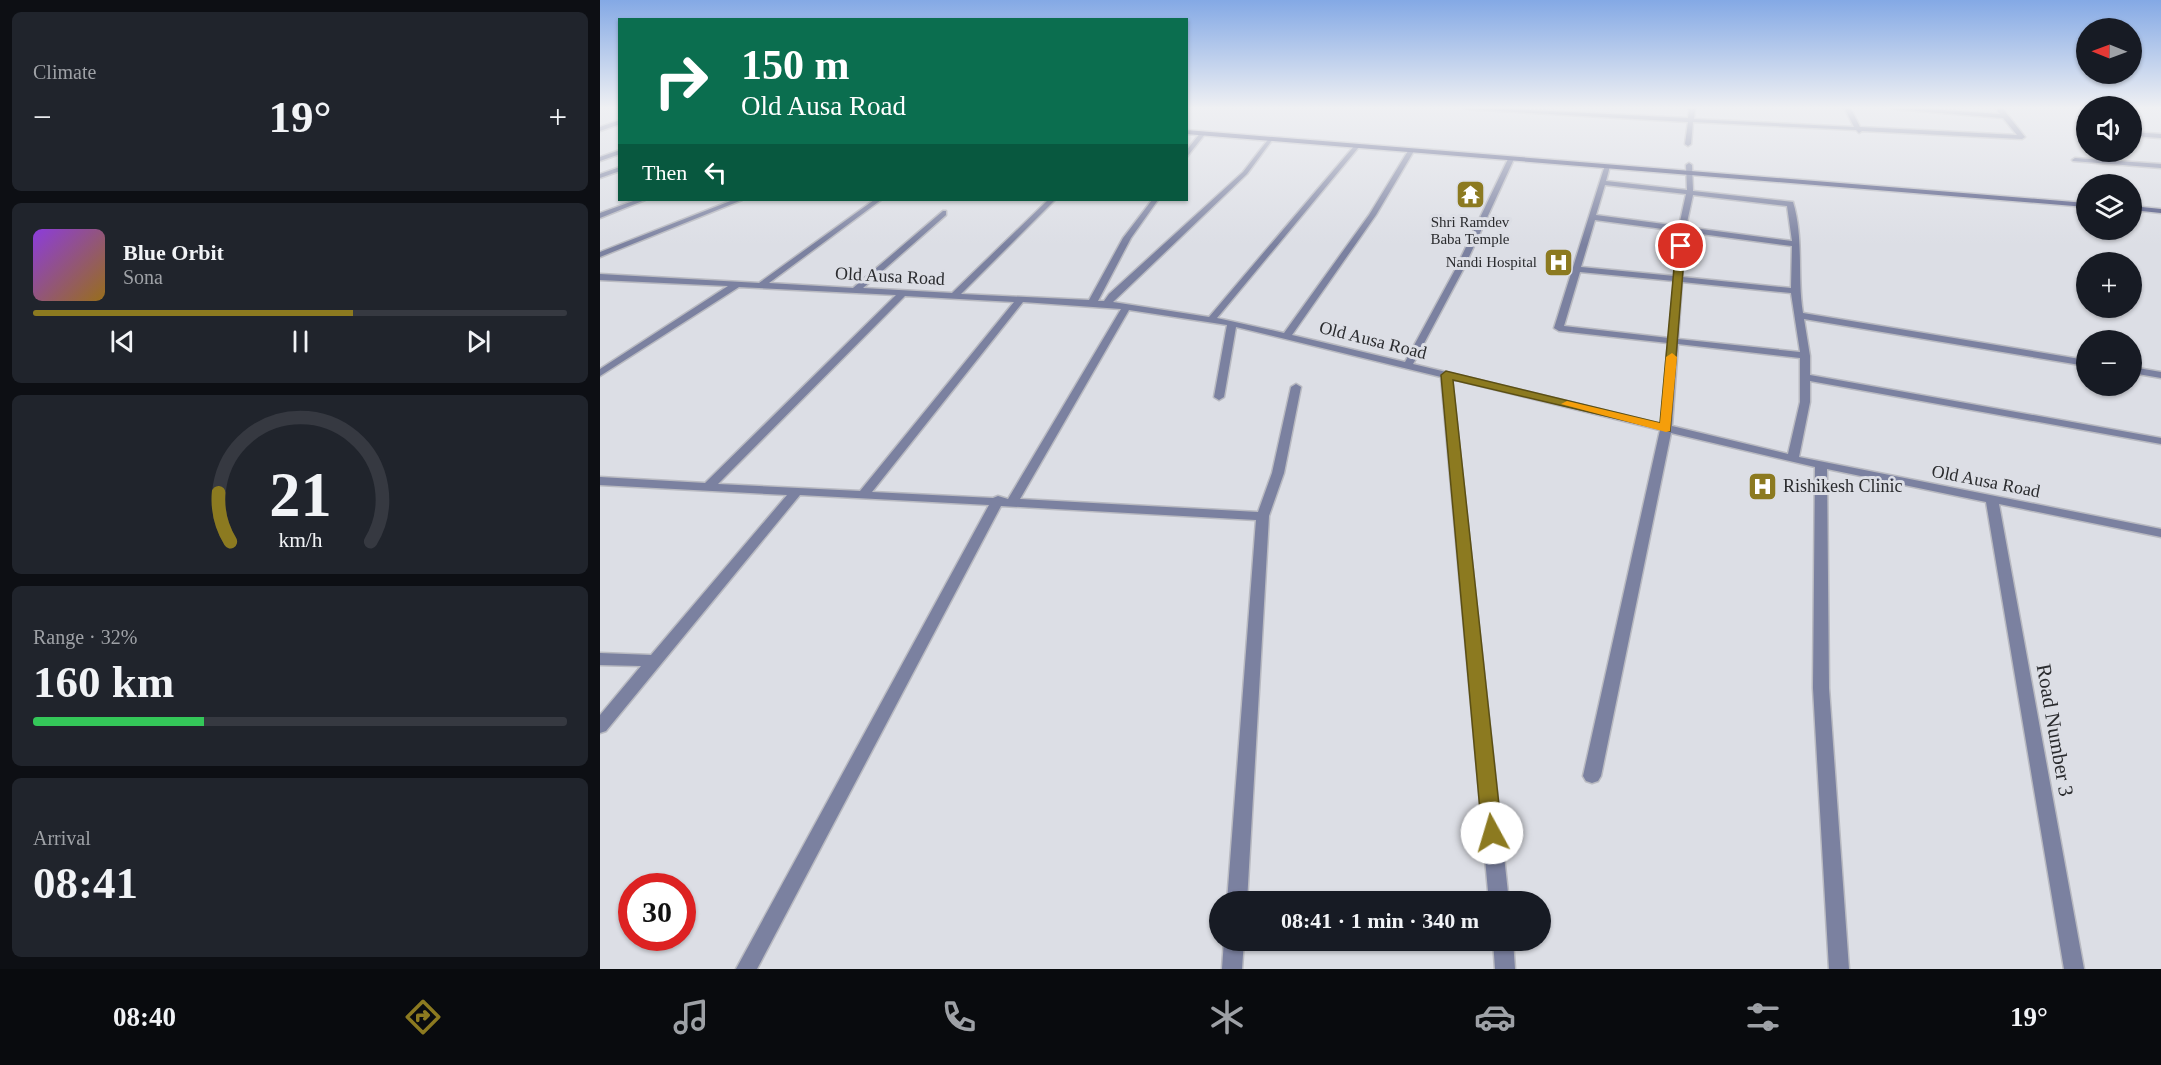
<!DOCTYPE html>
<html lang="en">
<head>
<meta charset="utf-8">
<style>
	:root { --surface:#171b24; --page:#20242c; --text:#f1f3f6; --muted:#9ea1a6; --line:#363941; --accent:#8c7a20 }
	body { margin:0; font-family:Georgia,serif; background:var(--page); color:var(--text); height:100vh; display:flex; flex-direction:column; font-size:22px; white-space:nowrap }
	* { box-sizing:border-box; margin:0 }
	p { font-size:20px; color:var(--muted) }
	.icon { flex:none; width:33px; height:33px; fill:none; stroke:currentColor; stroke-width:2; stroke-linecap:round; stroke-linejoin:round }
	.map { position:relative; flex:1; overflow:hidden }
	.details { display:flex; flex-direction:column; gap:12px; padding:12px; background:#0d0f14; width:600px }
	.details>* { flex:none }
	.top-card { position:absolute; left:18px; top:18px; width:570px; height:183px; border-radius:0px; box-shadow:0 2px 4px #0004; background:#0b6e4f; color:#fff; overflow:hidden }
	.needle { width:39px; rotate:271deg }
	.fabs { position:absolute; left:1476px; top:18px; display:grid; gap:12px }
	.fabs a { display:grid; place-items:center; width:66px; height:66px; border-radius:50%; background:var(--surface); box-shadow:0 2px 4px #0004; font-size:30px }
	.speed { position:absolute; left:18px; top:873px; display:flex; gap:12px; font-size:30px; font-weight:700; text-align:center }
	.speed>* { display:grid; place-content:center; width:78px; height:78px; border-radius:50%; background:var(--surface); box-shadow:0 2px 4px #0004; line-height:1 }
	.speed .limit { border:9px solid #d22; background:#fff; color:#111 }
	.pin { position:absolute; display:grid; place-items:center; width:51px; height:51px; color:#fff; margin:-26px; border:3px solid #fff; border-radius:50%; box-shadow:0 2px 6px #0007 }
	.me { position:absolute; width:66px; margin:-33px; rotate:354deg; stroke-linejoin:round; filter:drop-shadow(0 0 4px #0008) }
	.turn { display:flex; align-items:center; gap:21px; height:126px; padding:0 24px; font-size:27px }
	.turn .icon { width:78px; height:78px; stroke-width:2.5 }
	.turn b { display:block; font-size:42px; line-height:51px }
	.then { display:flex; align-items:center; height:57px; padding:0 24px; background:#0003; gap:12px; font-size:22px }
	.big { font-size:45px; font-weight:600; line-height:1.1 }
	.details .card { flex:1; display:flex; flex-direction:column; justify-content:center; gap:9px; min-width:0; padding:0 21px; border-radius:9px; background:var(--page) }
	.details .dial { align-items:center; gap:0 }
	.dial svg { height:156px; overflow:visible; fill:none; stroke:var(--line); stroke-width:7; stroke-linecap:round; text-anchor:middle }
	.dial text { fill:var(--text); stroke:none }
	.song { display:flex; align-items:center; gap:18px }
	.cover { width:72px; height:72px; border-radius:9px; background:linear-gradient(135deg,hsl(270 70% 55%),hsl(40 70% 35%)) }
	.played { height:6px; border-radius:3px; background:linear-gradient(90deg,var(--accent) 60%,var(--line) 60%) }
	.keys { display:flex; justify-content:space-around; direction:ltr }
	.heat { display:flex; justify-content:space-between; align-items:center; font-size:33px; direction:ltr }
	.charge { height:9px; border-radius:4px; background:linear-gradient(90deg,#34c759 32%,var(--line) 0) }
	.trip { position:absolute; left:609px; top:891px; width:342px; height:60px; border-radius:30px; background:var(--surface); box-shadow:0 2px 4px #0004; font-weight:600; line-height:60px; text-align:center }
	.menu { display:flex; height:96px; justify-content:space-around; align-items:center; background:#090b0e; color:var(--muted) }
	.menu .icon { width:42px; height:42px }
	.menu .selected { color:var(--accent) }
	.menu b { font-size:27px; color:var(--text) }
	main { display:flex; flex:1; min-height:0 }
	.map>svg:first-child { display:block }
</style>
</head>
<body>
<main>
<section class="details">
<div class="card"><p>Climate</p>
<div class="heat"><a>−</a><b class="big">19°</b><a>+</a></div>
</div>
<div class="card">
<div class="song"><i class="cover"></i><div><b>Blue Orbit</b><p>Sona</p></div></div>
<div class="played"></div>
<div class="keys"><svg class="icon" aria-label="previous" viewBox="0 0 24 24"><path d="M18 5L8 12l10 7zM5 5v14"/></svg><svg class="icon" aria-label="pause" viewBox="0 0 24 24"><path d="M8 5v14M16 5v14"/></svg><svg class="icon" aria-label="next" viewBox="0 0 24 24"><path d="M6 5l10 7-10 7zM19 5v14"/></svg></div>
</div>
<div class="card dial"><svg viewBox="0 0 100 80">
<path d="M14 69A42 42 0 1 1 86 69"/>
<path d="M14 69A42 42 0 0 1 8 44" stroke="#8c7a20"/>
<text x="50" y="56" font-size="32" font-weight="700">21</text>
<text x="50" y="72" font-size="11">km/h</text>
</svg></div>
<div class="card"><p>Range · 32%</p><b class="big">160 km</b><div class="charge"></div></div>
<div class="card"><p>Arrival</p><b class="big">08:41</b></div>
</section>
<div class="map">
<svg width="1561" height="969" viewBox="0 0 1561 969">
	<rect width="100%" height="100%" fill="#dcdee5"/>
	<g fill="none" stroke-linecap="round" stroke-linejoin="round">
		<defs>
			<path id="minor" d="M864,109H909L1088,118L1089,109H1095L1094,119L1254,127L1245,109H1251L1260,127L1417,135L1403,118L1293,109H1329L1400,114L1397,110L1403,109L1425,137L1422,139L1262,131L1259,133L1256,130L1093,122L1091,144L1088,146L1085,144L1088,122Z
				M20,120V124L0,131V127Z
				M601,132L606,133L586,158V151Z
				M1532,132L1561,134V138L1532,136Z
				M670,137L673,139L647,174L513,302L609,317L755,145H759V147L617,318L684,333L769,215L808,151L811,149L814,151L776,215L692,335L805,362L855,270L908,159L911,157L914,159L863,270L813,364L1061,424L1068,343L959,331L954,328L1005,165L1010,166L1006,181L1087,190L1086,165L1089,163L1092,165L1093,191L1193,202C1204,238 1197,277 1203,313L1486,360V366L1204,319L1210,356V375L1561,438V444L1210,381V402L1199,457L1561,529V537L1399,504L1484,969H1464L1386,502L1227,469L1229,688L1249,969H1229L1213,688L1215,467L1071,433L1001,776L998,781L992,783L986,781L983,776L1060,430L852,379L909,902H889L841,377L636,327L624,397L619,400L614,397L627,325L529,310L420,499L658,512L672,473L691,387L696,384L701,387L684,473L669,516L647,902H627L656,520L401,506L157,969H136L389,505L200,495L6,731L0,733V715L41,666L0,665V653L51,655L187,495L0,485V477L105,483L296,295L139,287L0,376V369L128,286L0,280V274L159,283L274,200H281L169,283L253,288L343,211H346V215L263,288L352,293L448,200H455L361,294L489,300L523,238L552,200H558L531,238L498,301H504L509,294L643,172ZM1005,185L1086,194L1079,226L996,215ZM1093,195L1187,206L1192,241L1086,227ZM995,220L1078,231L1074,276L981,267ZM1086,232L1192,246L1191,288L1082,277ZM980,272L1074,281L1069,338L964,326ZM1082,282L1191,293L1200,352L1078,339ZM305,296L414,302L260,491L118,484ZM423,302L521,309L408,499L398,496L393,498L272,492ZM1078,344L1200,358V402L1188,454L1072,426Z
				M20,150V154L0,161V157Z
				M1475,158L1561,164V168L1473,161L1472,160Z
				M20,167V171L0,178V174Z
				M36,200H45L0,218V213Z
				M133,200H142L0,257V252Z
				M1532,367L1561,372V378L1532,373Z
				M624,940H644L642,969H622Z
				M893,940H913L915,969H895Z"/>
			<path id="secondary" d="M586,130L1486,203V207L586,134Z
				M1532,206L1561,209V213L1532,210Z"/>
		</defs>
		<use href="#minor" stroke="#b9bac1" stroke-width="3"/>
		<use href="#secondary" stroke="#b9bac1" stroke-width="3"/>
		<use href="#minor" fill="#7b81a0" fill-rule="evenodd"/>
		<use href="#secondary" fill="#4e5480" fill-rule="evenodd"/>
	</g>
	<linearGradient id="sky" x2="0" y2="1"><stop stop-color="#84a9e5"/><stop offset="0.44" stop-color="#eff0f3"/><stop offset="1" stop-color="#eff0f3" stop-opacity="0"/></linearGradient>
	<rect width="1561" height="245" fill="url(#sky)"/>
	<path fill="#8c7a20" stroke="#5b4f15" stroke-width="1.5" d="M1081,243L1085,246L1070,431L853,380L902,833L899,839L892,842L885,839L882,833L841,375L846,371L1060,423L1076,246Z"/>
	<path fill="#f59e0b" d="M1072,353L1077,357L1070,431L1066,432L961,404L967,401L1060,423L1066,357Z"/>
	<defs>
		<symbol id="temple-square" viewBox="-11 -11 22 22"><rect x="-9" y="-9" width="18" height="18" rx="4" fill="#8c7a20" stroke="#dcdee5"/><path d="M0-6L5-2H3V0L6.5 2.5H4V6H1.5V3h-3V6H-4V2.5H-6.5L-3 0V-2H-5Z" fill="#fff"/></symbol>
		<symbol id="hospital-square" viewBox="-11 -11 22 22"><rect x="-9" y="-9" width="18" height="18" rx="4" fill="#8c7a20" stroke="#dcdee5"/><path d="M-5-5h3v3.5h4V-5h3V5h-3V1.5h-4V5h-3Z" fill="#fff"/></symbol>
	</defs>
	<g fill-rule="evenodd">
		<use href="#temple-square" x="854" y="178" width="33" height="33"/>
		<use href="#hospital-square" x="942" y="246" width="33" height="33"/>
		<use href="#hospital-square" x="1146" y="470" width="33" height="33"/>
	</g>
	<g text-anchor="middle" stroke-width="6" stroke-linejoin="round" paint-order="stroke">
		<g font-size="15" fill="#2b2c2f" stroke="#dcdee5">
			<text x="870" y="227">Shri Ramdev<tspan x="870" dy="17">Baba Temple</tspan></text>
			<text x="937" y="267" text-anchor="end">Nandi Hospital</text>
		</g>
		<g font-size="18" fill="#2b2c2f" stroke="#dcdee5">
			<text transform="translate(290 276) rotate(3)" y="6">Old Ausa Road</text>
			<text transform="translate(773 340) rotate(14)" y="6">Old Ausa Road</text>
			<text transform="translate(1386 481) rotate(11)" y="6">Old Ausa Road</text>
		</g>
		<g font-size="18" fill="#2b2c2f" stroke="#dcdee5" text-anchor="start">
			<text x="1183" y="492">Rishikesh Clinic</text>
		</g>
		<g font-size="21" fill="#2b2c2f" stroke="#dcdee5">
			<text transform="translate(1455 730) rotate(80)" y="7">Road Number 3</text>
		</g>
	</g>
</svg>
<div class="fabs">
<a><svg class="needle" viewBox="-14 -14 28 28"><path d="M0-13l5 13h-10z" fill="#e53935"/><path d="M0 13l5-13h-10z" fill="#9ea1a6"/></svg></a>
<a><svg class="icon" aria-label="sound" viewBox="0 0 24 24"><path d="M4 9h4l5-4v14l-5-4H4zM17 9q2 3 0 6"/></svg></a>
<a><svg class="icon" aria-label="layers" viewBox="0 0 24 24"><path d="M12 4l9 5-9 5-9-5zM3 14l9 5 9-5"/></svg></a>
<a>+</a>
<a>−</a>
</div>
<div class="speed"><div class="limit">30</div></div>
<div class="pin" style="left:1081px;top:246px;background:#d93025"><svg class="icon" aria-label="arrive" viewBox="0 0 24 24"><path d="M6 21V4h12l-3 4 3 4H6"/></svg></div>
<svg class="me" style="left:892px;top:833px" viewBox="-20 -20 40 40"><circle r="19" fill="#fff"/><path d="M0-13L10 11 0 6-10 11z" fill="#8c7a20"/></svg>
<div class="trip">08:41 · 1 min · 340 m</div>
<div class="top-card">
<div class="turn"><svg class="icon" aria-label="right" viewBox="0 0 24 24"><path d="M7 20v-9h11M14 6l5 5-5 5"/></svg><div><b>150 m</b>Old Ausa Road</div></div>
<div class="then">Then<svg class="icon" aria-label="left" viewBox="0 0 24 24"><path d="M17 20v-9H6M10 6l-5 5 5 5"/></svg></div>
</div>
</div>
</main>
<nav class="menu">
<b>08:40</b>
<svg class="icon selected" aria-label="directions" viewBox="0 0 24 24"><path d="M12 3l9 9-9 9-9-9zM9 14v-3h6M13 9l2 2-2 2"/></svg>
<svg class="icon" aria-label="music" viewBox="0 0 24 24"><path d="M9 18V5l10-2v13"/><circle cx="6" cy="18" r="3"/><circle cx="16" cy="16" r="3"/></svg>
<svg class="icon" aria-label="phone" viewBox="0 0 24 24"><path d="M5 4h4l2 5-3 2q2 4 5 5l2-3 5 2v4C11 20 4 13 5 4z"/></svg>
<svg class="icon" aria-label="climate" viewBox="0 0 24 24"><path d="M12 3v18M4 7l16 10M4 17L20 7"/></svg>
<svg class="icon" aria-label="car" viewBox="0 0 24 24"><path d="M5 17H2v-5l4-1 3-4h7l3 4 3 1v5h-3M9 17h6M6 11h13"/><circle cx="7" cy="17" r="2"/><circle cx="17" cy="17" r="2"/></svg>
<svg class="icon" aria-label="filters" viewBox="0 0 24 24"><path d="M4 7h16M4 17h16"/><circle cx="9" cy="7" r="2"/><circle cx="15" cy="17" r="2"/></svg>
<b>19°</b>
</nav>
</body>
</html>
